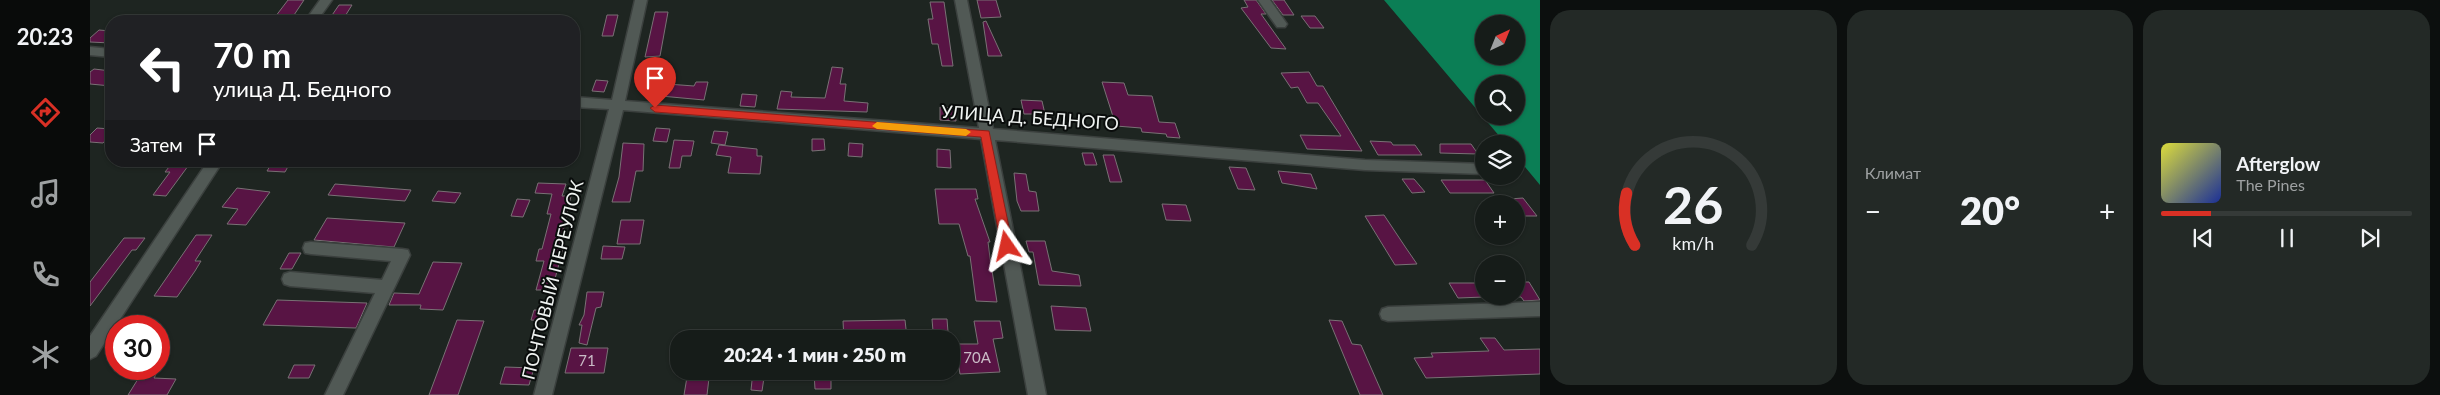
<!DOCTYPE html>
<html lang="ru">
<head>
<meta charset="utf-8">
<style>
	:root { --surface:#161c19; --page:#232926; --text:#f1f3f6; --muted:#9ea1a2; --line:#353a38; --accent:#d93025 }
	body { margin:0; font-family:Lato,sans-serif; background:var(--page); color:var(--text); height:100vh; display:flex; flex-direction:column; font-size:19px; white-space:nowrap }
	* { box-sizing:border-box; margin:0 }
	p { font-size:16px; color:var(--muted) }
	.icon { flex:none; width:28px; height:28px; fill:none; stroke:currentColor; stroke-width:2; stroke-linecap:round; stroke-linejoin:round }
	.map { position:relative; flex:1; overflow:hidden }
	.drawer { display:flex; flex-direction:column; gap:10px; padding:10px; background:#0c0f0e; width:900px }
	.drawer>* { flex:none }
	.guide { position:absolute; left:15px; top:15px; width:475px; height:152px; border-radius:20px; box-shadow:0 1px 4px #0004,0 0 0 1px var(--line); background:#202124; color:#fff; overflow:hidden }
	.needle { width:32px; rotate:43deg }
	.fabs { position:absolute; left:1385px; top:15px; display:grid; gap:10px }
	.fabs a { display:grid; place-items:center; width:50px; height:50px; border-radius:50%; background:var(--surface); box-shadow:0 1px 4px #0004,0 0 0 1px var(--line); font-size:25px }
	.speed { position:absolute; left:15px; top:315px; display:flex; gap:10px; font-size:25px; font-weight:700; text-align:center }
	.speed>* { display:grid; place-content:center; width:65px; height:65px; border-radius:50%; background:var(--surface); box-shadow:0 1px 4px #0004,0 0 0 1px var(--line); line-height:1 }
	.speed .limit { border:8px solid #d22; background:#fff; color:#111 }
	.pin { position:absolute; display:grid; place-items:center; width:42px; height:42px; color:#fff; margin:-51px -21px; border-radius:50% 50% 50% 0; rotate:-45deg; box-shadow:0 0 5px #0007 }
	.pin .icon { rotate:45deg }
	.me { position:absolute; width:55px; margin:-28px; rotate:349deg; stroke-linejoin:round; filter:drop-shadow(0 0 4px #0008) }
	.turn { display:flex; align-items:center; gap:18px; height:105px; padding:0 25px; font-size:22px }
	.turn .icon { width:65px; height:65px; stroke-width:2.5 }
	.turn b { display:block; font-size:35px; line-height:42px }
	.then { display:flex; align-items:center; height:48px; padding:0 25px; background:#0003; gap:10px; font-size:19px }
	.big { font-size:38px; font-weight:800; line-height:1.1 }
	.drawer .widget { flex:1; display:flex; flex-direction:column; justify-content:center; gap:8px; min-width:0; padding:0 18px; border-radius:20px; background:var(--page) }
	.drawer .dial { align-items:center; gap:0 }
	.dial svg { height:130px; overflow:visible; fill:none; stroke:var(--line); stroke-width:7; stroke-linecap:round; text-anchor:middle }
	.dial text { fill:var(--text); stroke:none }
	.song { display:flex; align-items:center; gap:15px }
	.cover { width:60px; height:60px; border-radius:8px; background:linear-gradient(135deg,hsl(60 70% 55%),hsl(230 70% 35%)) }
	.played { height:5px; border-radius:2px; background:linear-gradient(90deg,var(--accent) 20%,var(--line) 20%) }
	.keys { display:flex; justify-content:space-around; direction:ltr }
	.heat { display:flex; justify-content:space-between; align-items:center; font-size:28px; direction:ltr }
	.drawer .tiles { flex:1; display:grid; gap:10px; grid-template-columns:repeat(3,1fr) }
	.trip { position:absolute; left:580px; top:330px; width:290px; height:50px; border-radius:20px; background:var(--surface); box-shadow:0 1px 4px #0004,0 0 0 1px var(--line); font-weight:800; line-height:50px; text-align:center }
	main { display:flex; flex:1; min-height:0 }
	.tabs { display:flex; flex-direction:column; width:90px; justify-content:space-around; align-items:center; background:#090b0a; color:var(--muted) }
	.tabs .icon { width:35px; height:35px }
	.tabs .on { color:var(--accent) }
	.tabs b { font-size:22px; color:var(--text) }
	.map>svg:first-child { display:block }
</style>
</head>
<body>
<main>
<nav class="tabs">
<b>20:23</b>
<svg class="icon on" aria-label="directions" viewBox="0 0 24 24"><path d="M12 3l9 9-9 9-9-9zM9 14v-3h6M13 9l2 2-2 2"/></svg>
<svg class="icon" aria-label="music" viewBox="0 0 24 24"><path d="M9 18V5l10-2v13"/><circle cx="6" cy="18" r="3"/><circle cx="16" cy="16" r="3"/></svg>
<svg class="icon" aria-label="phone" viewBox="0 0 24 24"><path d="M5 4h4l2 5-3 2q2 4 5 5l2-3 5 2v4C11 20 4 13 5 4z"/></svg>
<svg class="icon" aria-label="climate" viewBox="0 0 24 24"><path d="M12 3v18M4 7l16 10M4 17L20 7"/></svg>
</nav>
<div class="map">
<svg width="1450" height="395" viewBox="0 0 1450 395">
	<rect width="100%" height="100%" fill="#1e2521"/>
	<path fill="#0b7e55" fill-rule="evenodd" d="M1294,0H1450V185L1426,156V144H1416ZM1394,24H1426V56H1394ZM1394,84H1426V116H1394Z"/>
	<path fill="#581444" stroke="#797175" d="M198,0H214L200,21H182Z
		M887,0H906L911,17L891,18Z
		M1154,0H1166L1176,14H1171L1196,49L1181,48L1151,8L1158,7Z
		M1182,0H1194L1204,15H1193Z
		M840,2H854L863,66H852L848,44H842L838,19H843Z
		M249,5H262L252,21H238Z
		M565,12H578L570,56L555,57Z
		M517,15H528L523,36H512Z
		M1211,16H1225L1234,28H1220Z
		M896,21L912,56H898L893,22Z
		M9,30L21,31V43L0,42V38Z
		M742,67L753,68L750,84H756L754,101L778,103L777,112L687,109L691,91L702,92L701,97L735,98Z
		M4,69L21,71V86L0,84V72Z
		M1219,72L1227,86H1233L1272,151L1217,149L1210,135L1251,136L1228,103H1217L1208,87L1201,88L1191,73Z
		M506,80L518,81L514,92L502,91Z
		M606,82H618L614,100L560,95L564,83L604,86Z
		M1012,82L1034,83L1038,95L1062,96L1069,122L1085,123L1090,138L1077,137L1076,134L1052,132L1051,128L1026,126Z
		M652,94L667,95L665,107L650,106Z
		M931,100L952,101L955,114H934Z
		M850,107L865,108L866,121L850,120Z
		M7,128L21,129V134L13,143L0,142V135Z
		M566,128L580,129L577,142L563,141Z
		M624,131L638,132L635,145L621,143Z
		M722,139H734L735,150L722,151Z
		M584,140L604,141L601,156H592L590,168H579Z
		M1280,141L1301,142L1303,145H1325L1332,155H1288Z
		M533,143L554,144L553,171H546L540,202H522L529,177Z
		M759,143L773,144L772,157L758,156Z
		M1350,144H1381L1388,154L1350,153Z
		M629,145L667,149V156H672L670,174L638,173L641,157L626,155Z
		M847,149L860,150L861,168L847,167Z
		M992,153H1003L1007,165H995Z
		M1013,155H1024L1032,182H1020Z
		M183,161H201L195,172L177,171Z
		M83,162H101L76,196L63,195L80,172H75Z
		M1139,167L1156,168L1165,190L1148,189Z
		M1188,171L1221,174L1227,189L1192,183Z
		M924,173L936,174L939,191L946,192L949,211H931L927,201Z
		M1312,179H1324L1335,192L1322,193Z
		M1351,180H1395L1404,193H1360Z
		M448,183L476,184L472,196H481L469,249H473L462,290H446L454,261H446L449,249H452L461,214H457L462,194L445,193Z
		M245,184L321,190L315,201L238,195Z
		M147,188L180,192L156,225L137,224L148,209L132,207Z
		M845,189H886L888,199H885L900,242H898L900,258L907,302L886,301L880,256H878L869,224H849Z
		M348,191L371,193L365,203L342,201Z
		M1433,198L1447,216H1433L1426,208V204H1423L1419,199Z
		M427,199L440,200L433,217L421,216Z
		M1072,204L1096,205L1101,221L1076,220Z
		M1294,215L1316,248L1327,264L1305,265L1275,216Z
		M237,218L315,223L304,247L224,240Z
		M531,220H554L550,244H527Z
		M106,235H122L105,261H111L105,271L87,297L64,296Z
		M34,238H55L46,250H42L0,306V282Z
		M936,241H955L962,271L989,275L991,286L949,285L943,252H939Z
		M513,246L535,247L532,259H511Z
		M199,253H211L202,269H190Z
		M343,262L372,263L353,310L330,309L331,305H299L304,293L329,294Z
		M1426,282H1439L1450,300L1434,301L1431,297H1426Z
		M1359,283H1394V297L1368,298Z
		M497,292H514L511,307L506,308L497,345L489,343L492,325H489L494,315Z
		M187,300L277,303L266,328L173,325Z
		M961,306L996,308L1001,331L965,330Z
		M444,310H457L454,321L441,320Z
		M842,319H857L858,332L843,331Z
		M367,320L394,321L368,395H339Z
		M815,320L817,338L754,339L753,321Z
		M1239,320L1252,321L1262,344L1271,345L1293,395H1270Z
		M884,321H910L913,338L903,339L910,372L870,374L865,344H888Z
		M1390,338H1405L1414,350L1450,349V374L1336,378L1324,358L1343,357L1341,353L1399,351Z
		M481,348H518L514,373H475Z
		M204,365H225L219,378H198Z
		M415,367L444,368L439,385L410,384Z
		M53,371H68L64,378L86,379L77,395H38Z
		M663,371H675L672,391L661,390Z
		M724,373H741V389H725Z
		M597,377L619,378L617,395H594Z"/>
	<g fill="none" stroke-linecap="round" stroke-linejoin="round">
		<defs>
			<path id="minor" d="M230,0H242L227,21H215Z
				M545,0H557L535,101L889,128L865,0H877L903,129L1275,160L1394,164V174L1275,170L905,140L956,395H938L891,139L533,110L462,395H444L519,109L484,107V97L522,100Z
				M1168,0H1180L1197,24L1195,27H1187Z
				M0,47L21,49V57L0,55Z
				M118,161H133L6,356L0,359V336Z
				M221,242L312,249L318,250L320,255L253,395H235L285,293L200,286L194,284L192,279L194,274L200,272L292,280L301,261L221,254L215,253L213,248L215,243Z
				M1450,302V316L1298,321L1292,319L1290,314L1292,309L1298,307Z"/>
		</defs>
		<use href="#minor" stroke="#3b403e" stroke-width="3"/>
		<use href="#minor" fill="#515955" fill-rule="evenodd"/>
	</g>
	<path fill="#d93025" stroke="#8d1f18" d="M565,105L899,131L923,246L917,251L911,246L891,137L565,112L560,108Z"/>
	<path fill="#f59e0b" d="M787,122L876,129L881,132L876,136L787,129L782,126Z"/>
	<g text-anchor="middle" stroke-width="4" stroke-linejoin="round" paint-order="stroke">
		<g font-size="15" fill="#c9bbc6">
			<text x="887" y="363">70А</text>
			<text x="497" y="366">71</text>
		</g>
		<g font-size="18" fill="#eff3f1" stroke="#0a0d0c">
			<text transform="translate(940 118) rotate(4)" y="6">УЛИЦА Д. БЕДНОГО</text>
			<text transform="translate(463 280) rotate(-76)" y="6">ПОЧТОВЫЙ ПЕРЕУЛОК</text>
		</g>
	</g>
</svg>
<div class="fabs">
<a><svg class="needle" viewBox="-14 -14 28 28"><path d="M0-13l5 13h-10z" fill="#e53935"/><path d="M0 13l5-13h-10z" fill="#9ea1a2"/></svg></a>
<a><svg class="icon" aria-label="search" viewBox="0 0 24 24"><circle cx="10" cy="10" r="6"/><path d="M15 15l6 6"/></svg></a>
<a><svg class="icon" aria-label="layers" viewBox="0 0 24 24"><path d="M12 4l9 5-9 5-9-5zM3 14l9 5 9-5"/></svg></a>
<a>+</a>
<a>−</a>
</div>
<div class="speed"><div class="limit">30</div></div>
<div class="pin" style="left:565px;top:108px;background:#d93025"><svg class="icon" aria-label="arrive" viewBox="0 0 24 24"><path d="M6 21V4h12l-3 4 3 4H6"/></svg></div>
<svg class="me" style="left:917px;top:246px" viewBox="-20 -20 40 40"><path d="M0-17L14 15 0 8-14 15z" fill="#d93025" stroke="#fff" stroke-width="4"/></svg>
<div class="trip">20:24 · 1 мин · 250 m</div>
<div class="guide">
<div class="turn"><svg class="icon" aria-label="left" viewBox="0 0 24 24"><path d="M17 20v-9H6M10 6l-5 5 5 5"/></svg><div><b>70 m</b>улица Д. Бедного</div></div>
<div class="then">Затем<svg class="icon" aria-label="arrive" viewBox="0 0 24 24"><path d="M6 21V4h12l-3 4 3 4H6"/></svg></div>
</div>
</div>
<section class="drawer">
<div class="tiles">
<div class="widget dial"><svg viewBox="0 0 100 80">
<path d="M14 69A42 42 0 1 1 86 69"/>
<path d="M14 69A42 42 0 0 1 9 37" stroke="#d93025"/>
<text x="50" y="56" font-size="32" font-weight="700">26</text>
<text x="50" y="72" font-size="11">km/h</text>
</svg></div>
<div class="widget"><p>Климат</p>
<div class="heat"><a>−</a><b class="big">20°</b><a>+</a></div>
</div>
<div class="widget">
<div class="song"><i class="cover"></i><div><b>Afterglow</b><p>The Pines</p></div></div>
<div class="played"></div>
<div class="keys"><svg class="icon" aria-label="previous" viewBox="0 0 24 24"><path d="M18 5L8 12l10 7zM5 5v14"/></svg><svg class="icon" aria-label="pause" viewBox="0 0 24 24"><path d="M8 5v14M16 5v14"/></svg><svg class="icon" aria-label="next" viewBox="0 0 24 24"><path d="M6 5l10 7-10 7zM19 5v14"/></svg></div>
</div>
</div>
</section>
</main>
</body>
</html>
